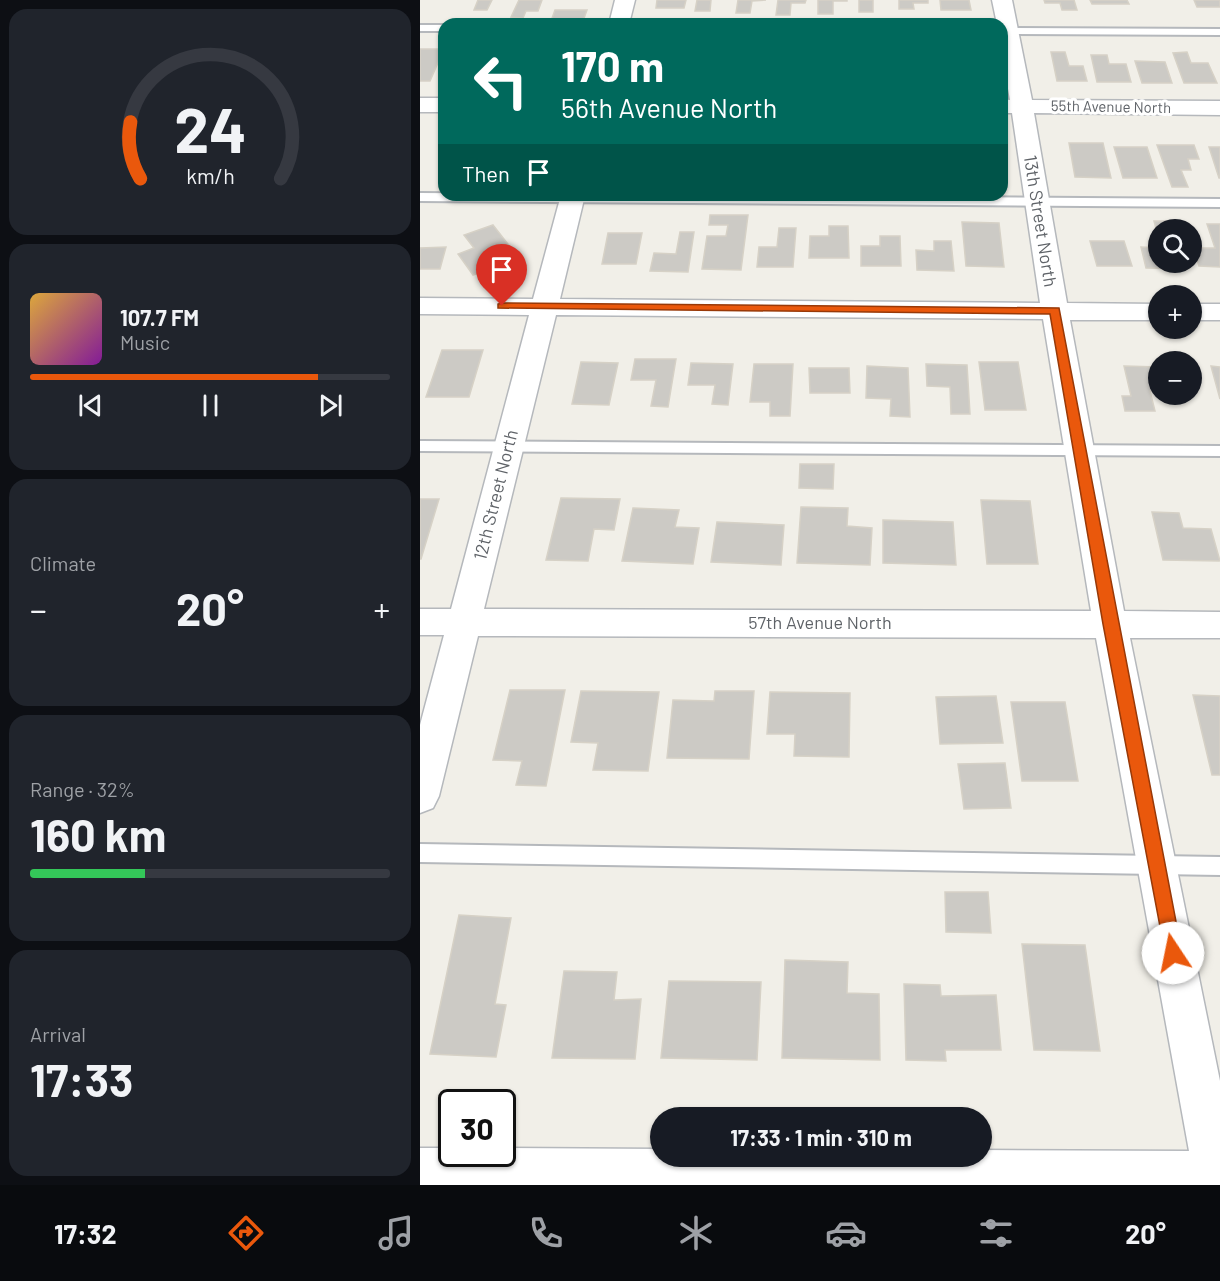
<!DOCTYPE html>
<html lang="en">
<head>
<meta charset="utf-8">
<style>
	:root { --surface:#171b24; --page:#20242c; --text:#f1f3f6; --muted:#9ea1a6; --line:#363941; --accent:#ea580c }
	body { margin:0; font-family:Barlow,sans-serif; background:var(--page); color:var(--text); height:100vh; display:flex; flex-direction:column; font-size:22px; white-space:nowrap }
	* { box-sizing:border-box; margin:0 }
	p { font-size:20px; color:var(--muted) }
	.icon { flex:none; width:33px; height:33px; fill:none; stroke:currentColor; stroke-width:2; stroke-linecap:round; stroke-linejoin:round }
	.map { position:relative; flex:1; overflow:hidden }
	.drawer { display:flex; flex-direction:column; gap:9px; padding:9px; background:#0d0f14; width:420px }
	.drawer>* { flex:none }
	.banner { position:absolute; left:18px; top:18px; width:570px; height:183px; border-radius:18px; box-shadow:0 2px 4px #0004; background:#00695c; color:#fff; overflow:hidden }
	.buttons { position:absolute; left:728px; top:219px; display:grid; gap:12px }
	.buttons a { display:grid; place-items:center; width:54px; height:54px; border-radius:50%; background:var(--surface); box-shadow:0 2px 4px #0004; font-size:30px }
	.speed { position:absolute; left:18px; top:1089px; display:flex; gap:12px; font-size:30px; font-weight:700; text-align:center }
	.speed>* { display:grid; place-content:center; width:78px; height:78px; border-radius:50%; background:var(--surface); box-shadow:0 2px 4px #0004; line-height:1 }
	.speed .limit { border:3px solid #111; border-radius:9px; background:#fff; color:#111 }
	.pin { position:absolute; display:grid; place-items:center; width:51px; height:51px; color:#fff; margin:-62px -26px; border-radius:50% 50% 50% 0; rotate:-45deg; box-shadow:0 0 6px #0007 }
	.pin .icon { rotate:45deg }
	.me { position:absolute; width:66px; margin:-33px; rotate:349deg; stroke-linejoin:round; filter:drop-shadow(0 0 4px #0008) }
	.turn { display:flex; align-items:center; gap:21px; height:126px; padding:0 24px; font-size:27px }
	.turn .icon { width:78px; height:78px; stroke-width:2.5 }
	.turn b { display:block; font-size:42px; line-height:51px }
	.then { display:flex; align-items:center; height:57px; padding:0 24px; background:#0003; gap:12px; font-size:22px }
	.big { font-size:45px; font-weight:700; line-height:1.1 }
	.drawer .widget { flex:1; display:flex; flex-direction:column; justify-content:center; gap:9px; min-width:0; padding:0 21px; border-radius:18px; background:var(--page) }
	.drawer .dial { align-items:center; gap:0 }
	.dial svg { height:156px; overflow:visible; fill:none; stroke:var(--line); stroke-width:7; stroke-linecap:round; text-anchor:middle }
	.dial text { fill:var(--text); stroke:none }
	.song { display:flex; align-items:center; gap:18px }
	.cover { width:72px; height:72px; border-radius:9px; background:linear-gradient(135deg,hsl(40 70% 55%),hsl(290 70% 35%)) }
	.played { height:6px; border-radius:3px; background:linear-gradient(90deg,var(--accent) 80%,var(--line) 80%) }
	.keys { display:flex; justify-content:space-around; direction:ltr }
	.heat { display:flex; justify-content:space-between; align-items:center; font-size:33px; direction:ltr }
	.charge { height:9px; border-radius:4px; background:linear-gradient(90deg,#34c759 32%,var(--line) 0) }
	.trip { position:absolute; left:230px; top:1107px; width:342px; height:60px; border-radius:30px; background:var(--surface); box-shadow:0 2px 4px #0004; font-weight:700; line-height:60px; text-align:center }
	.dock { display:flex; height:96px; justify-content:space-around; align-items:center; background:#090b0e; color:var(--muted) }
	.dock .icon { width:42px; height:42px }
	.dock .on { color:var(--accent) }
	.dock b { font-size:27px; color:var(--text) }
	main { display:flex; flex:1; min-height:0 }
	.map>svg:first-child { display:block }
</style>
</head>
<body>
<main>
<section class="drawer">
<div class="widget dial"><svg viewBox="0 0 100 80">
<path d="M14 69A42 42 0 1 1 86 69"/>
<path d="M14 69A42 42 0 0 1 9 40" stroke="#ea580c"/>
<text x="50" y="56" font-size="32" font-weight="700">24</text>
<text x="50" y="72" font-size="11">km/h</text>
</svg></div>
<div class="widget">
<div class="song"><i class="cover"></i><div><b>107.7 FM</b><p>Music</p></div></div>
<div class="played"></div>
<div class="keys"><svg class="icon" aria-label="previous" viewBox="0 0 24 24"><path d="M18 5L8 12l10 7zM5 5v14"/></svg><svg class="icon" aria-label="pause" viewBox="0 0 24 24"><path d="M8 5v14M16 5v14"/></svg><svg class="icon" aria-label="next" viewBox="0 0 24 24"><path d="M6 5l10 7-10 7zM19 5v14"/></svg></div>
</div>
<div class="widget"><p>Climate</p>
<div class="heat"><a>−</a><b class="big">20°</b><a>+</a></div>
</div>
<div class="widget"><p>Range · 32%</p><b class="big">160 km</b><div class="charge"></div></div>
<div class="widget"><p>Arrival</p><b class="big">17:33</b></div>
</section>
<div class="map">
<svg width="800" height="1185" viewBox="0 0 800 1185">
	<rect width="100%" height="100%" fill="#f1efe8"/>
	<path fill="#cccac5" stroke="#d6d1c6" stroke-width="1.5" d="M58,0H72L67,10H54Z
		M99,0H122L118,11H106L103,18L91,17Z
		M237,0H266L264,8H236Z
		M277,0H291L290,11H275Z
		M318,0H346L332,1L330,13H316Z
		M358,0H386L385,3H371L370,15H356Z
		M398,0H427V1H413V14H398Z
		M439,0H453V12H439Z
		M479,0H508V3H493L494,9H479Z
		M520,0H549L551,10H521Z
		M624,0H654L657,10H642L640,3H625Z
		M670,0H707L709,4H672Z
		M774,0H800V7H777Z
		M135,10H167L163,21H131Z
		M0,49H24L10,81H0Z
		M631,52H645L649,66H663L667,81H637Z
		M767,52L771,63H788L797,83H764L753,53Z
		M671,55H687L689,64H706L711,82H677Z
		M715,61L745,62L752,83H722Z
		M649,143H683L691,178L655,177Z
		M737,145H774L779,159H768L771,170H761L768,187H752Z
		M694,147H727L737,178H703Z
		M789,147H800V178H799Z
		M290,215H328L321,270L282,269L287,236H306L308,225H289Z
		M734,221H753L756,230H738V236Z
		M542,222L579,223L584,267L546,266Z
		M787,224H800V267L779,266L773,248H795Z
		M73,225L95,253L64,264L69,269L53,275L38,254L54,248L44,235Z
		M409,226H428L429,258H389L390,236H409Z
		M359,228H376L373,267H337L339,247H357Z
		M260,232H274L268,272L230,271L234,253L256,254Z
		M188,233H222L216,264H182Z
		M460,236H480L481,266H441V246H460Z
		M514,241H531L534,271L497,270L496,250L514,251Z
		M670,241H704L712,266H677Z
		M26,247L20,269H0V248Z
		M721,247L738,248V262H765L767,269L726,268Z
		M22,350H63L49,397H6Z
		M215,359H256L248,407L231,406L236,380H211Z
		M161,362L198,363L189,405L152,404Z
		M559,362H598L606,410H565Z
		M271,363L313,364L308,405L292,404L295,385H268Z
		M334,364H373L370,416H350V402H330Z
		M506,364L547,365L550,414H531L530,387L507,386Z
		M447,366L488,368L490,417L470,416L471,399L446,398Z
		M704,366L738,367V391H730L735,411H705L702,396H711Z
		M791,366L800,367V399Z
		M389,368H429L430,393H390Z
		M380,464H414L413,489L379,488Z
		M141,498L200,499L194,530L174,529L168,561L126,560Z
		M0,499H19L1,559H0Z
		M561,500L610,501L618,564H567Z
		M381,507L428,508L427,526L452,528L450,565L377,563Z
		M213,508L259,510L255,527L279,528L273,564L202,561Z
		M732,512L759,513L763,528L791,529L800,561L743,560Z
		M463,520L533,522L536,565L463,563Z
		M297,522L364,525L361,565L291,562Z
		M90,690H145L126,786L96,785L102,761L73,760Z
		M161,691L239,692L228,771L173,770L178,743L151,742Z
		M295,691H334L329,759L247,758L253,700L294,701Z
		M350,692L430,693L429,757L374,756L375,734H347Z
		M773,695L800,696V775H792Z
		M576,696L583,743L520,744L516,697Z
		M591,702H645L658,781H602Z
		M585,763L591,808L544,809L538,764Z
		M525,892H568L571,933L526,932Z
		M39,915L91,918L75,1004L86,1005L76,1057L10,1054Z
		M602,944L665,945L680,1051L614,1050Z
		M365,960L428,962L427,993L459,994L460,1060L362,1058Z
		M144,971L197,972L194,1000L221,999L215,1059L132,1058Z
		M249,981L341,982L337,1060L241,1058Z
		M484,984L520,985L521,996L576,995L581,1050H525L526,1061L486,1060Z"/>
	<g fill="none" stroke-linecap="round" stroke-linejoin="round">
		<defs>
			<path id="service" d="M0,25H24V31H0Z
				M582,28L800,29V35L582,34Z
				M0,193L800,199V207L0,201Z
				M0,441L800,446V456L0,451Z
				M0,844L800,857V875L0,862Z"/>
			<path id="minor" d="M195,0H215L209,24H189Z
				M572,0H592L612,100L800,101V115L614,113L647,303L738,304V320H650L704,611L800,612V638H710L800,1081V1185H0V1148H32V1154H82V1148L240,1149V1156H561V1150L769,1151L676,638L58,636L19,796L13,808L0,813V725L24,635H0V609H31L109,315L0,314V298L113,299L141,195H165L140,299L620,303L592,113H582V99L590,100L582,55V24H577ZM136,315L623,319L671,611L64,609Z
				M0,98H24V112H0Z
				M771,304H800V320H771Z"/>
		</defs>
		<use href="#service" stroke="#b5b8bc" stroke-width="4"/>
		<use href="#minor" stroke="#b5b8bc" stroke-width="3"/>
		<use href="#service" fill="#fff" fill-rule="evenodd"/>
		<use href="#minor" fill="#fff" fill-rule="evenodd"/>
	</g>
	<path fill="#ea580c" stroke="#983908" stroke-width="1.5" d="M82,303L639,308L762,953L759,959L753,962L747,959L745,953L683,624L630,314L78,308V304Z"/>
	<g text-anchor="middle" stroke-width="6" stroke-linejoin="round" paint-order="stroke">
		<g font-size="15" fill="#5f6368" stroke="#fff">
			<text transform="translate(691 107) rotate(1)" y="5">55th Avenue North</text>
		</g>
		<g font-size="18" fill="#5f6368" stroke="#fff">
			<text transform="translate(620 221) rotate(81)" y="6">13th Street North</text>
			<text transform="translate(76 495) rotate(-76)" y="6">12th Street North</text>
			<text x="400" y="629">57th Avenue North</text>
		</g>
	</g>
</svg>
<div class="buttons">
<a><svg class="icon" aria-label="search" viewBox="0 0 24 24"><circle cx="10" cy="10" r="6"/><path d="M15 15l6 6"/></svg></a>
<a>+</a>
<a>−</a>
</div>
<div class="speed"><div class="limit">30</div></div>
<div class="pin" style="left:82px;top:306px;background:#d93025"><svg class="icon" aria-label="arrive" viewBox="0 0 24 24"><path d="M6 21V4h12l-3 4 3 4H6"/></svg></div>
<svg class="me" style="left:753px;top:953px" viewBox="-20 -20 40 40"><circle r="19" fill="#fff"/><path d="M0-13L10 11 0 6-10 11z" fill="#ea580c"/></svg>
<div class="trip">17:33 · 1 min · 310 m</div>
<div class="banner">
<div class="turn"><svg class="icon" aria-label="left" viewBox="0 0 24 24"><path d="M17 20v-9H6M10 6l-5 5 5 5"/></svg><div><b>170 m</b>56th Avenue North</div></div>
<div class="then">Then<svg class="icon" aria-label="arrive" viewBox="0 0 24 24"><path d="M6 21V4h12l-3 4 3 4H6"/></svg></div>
</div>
</div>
</main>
<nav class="dock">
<b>17:32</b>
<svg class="icon on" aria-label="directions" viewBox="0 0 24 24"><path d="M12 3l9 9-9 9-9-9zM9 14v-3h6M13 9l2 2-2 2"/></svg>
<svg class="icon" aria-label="music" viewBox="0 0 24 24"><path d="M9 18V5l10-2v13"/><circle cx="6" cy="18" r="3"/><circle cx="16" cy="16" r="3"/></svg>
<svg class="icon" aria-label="phone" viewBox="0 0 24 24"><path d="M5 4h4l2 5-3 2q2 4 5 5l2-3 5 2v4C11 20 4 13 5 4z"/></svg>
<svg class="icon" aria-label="climate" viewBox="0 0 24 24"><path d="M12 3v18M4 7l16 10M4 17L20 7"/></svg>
<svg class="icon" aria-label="car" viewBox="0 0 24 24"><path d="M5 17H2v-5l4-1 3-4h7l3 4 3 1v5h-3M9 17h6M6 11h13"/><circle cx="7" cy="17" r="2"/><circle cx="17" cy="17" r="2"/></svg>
<svg class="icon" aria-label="filters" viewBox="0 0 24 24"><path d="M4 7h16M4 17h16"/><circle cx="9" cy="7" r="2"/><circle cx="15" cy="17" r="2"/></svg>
<b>20°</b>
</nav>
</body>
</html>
